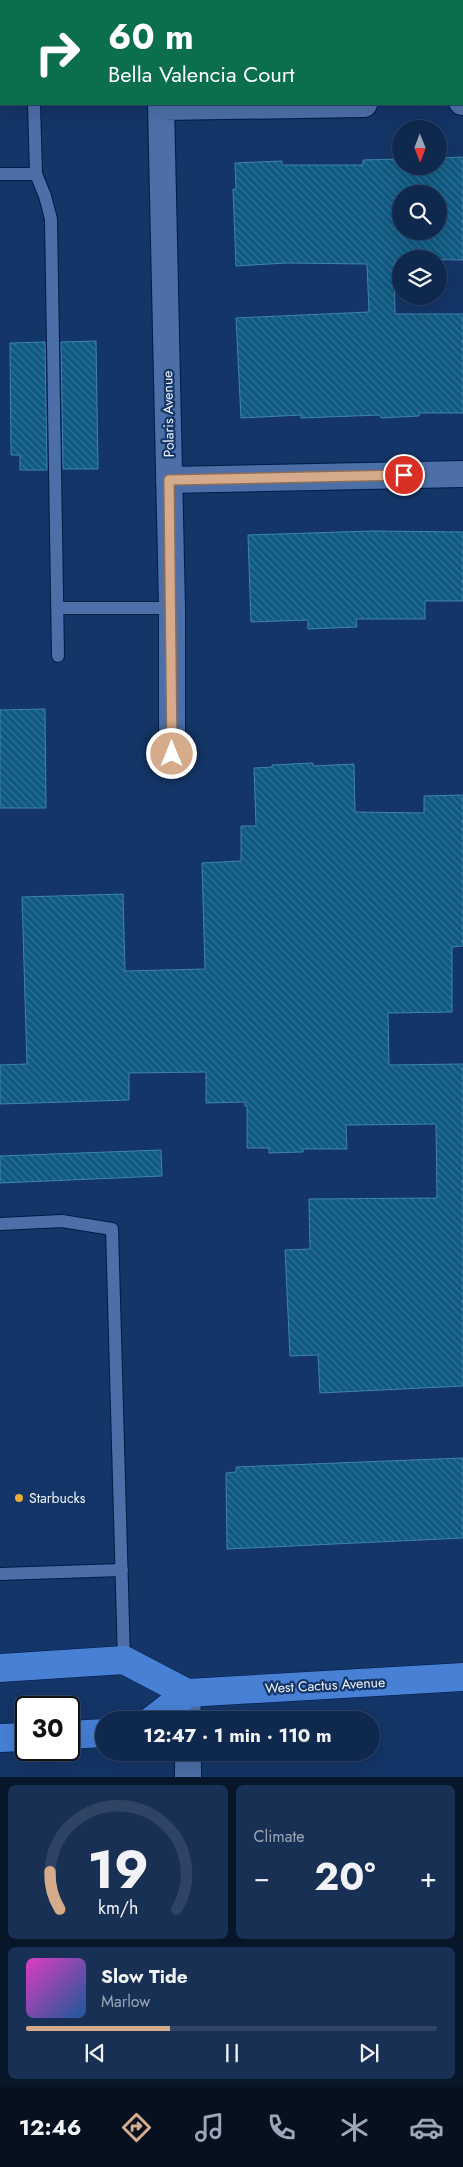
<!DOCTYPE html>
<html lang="en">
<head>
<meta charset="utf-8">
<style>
	:root { --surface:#0f284d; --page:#183054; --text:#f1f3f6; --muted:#9ba6b6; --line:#2f4465; --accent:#d6ab8b }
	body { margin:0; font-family:Jost,sans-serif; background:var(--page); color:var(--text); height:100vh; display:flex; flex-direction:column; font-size:19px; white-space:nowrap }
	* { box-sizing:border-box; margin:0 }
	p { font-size:16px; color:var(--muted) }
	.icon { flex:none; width:28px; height:28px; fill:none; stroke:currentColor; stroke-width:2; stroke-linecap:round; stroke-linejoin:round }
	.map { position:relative; height:1777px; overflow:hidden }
	.sheet { display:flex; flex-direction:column; gap:8px; padding:8px; background:#08162a; flex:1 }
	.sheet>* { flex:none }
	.top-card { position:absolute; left:0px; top:0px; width:464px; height:105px; box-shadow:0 5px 20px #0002,0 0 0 1px var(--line); background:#0b6e4f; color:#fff; overflow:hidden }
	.needle { width:32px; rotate:179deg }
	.controls { position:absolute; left:392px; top:120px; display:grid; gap:10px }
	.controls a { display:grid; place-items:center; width:55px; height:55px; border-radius:50%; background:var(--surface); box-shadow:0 5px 20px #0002,0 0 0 1px var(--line); font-size:25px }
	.speed { position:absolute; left:15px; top:1696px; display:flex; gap:10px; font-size:25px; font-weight:700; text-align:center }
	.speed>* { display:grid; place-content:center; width:65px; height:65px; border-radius:50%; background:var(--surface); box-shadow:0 5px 20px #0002,0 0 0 1px var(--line); line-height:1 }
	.speed .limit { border:2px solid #111; border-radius:8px; background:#fff; color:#111 }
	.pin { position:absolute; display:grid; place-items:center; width:42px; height:42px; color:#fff; margin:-21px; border:2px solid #fff; border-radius:50%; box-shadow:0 1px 5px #0007 }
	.me { position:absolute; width:55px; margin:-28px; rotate:0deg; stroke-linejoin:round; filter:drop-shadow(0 0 4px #0008) }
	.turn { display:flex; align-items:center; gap:18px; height:105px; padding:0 25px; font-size:22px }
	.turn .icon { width:65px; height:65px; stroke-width:2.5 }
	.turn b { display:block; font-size:35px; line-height:42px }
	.big { font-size:38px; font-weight:700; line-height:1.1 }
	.sheet .tile { flex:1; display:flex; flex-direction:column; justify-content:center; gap:8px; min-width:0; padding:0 18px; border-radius:8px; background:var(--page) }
	.sheet .dial { align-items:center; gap:0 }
	.dial svg { height:130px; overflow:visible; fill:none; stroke:var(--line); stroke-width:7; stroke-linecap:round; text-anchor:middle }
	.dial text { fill:var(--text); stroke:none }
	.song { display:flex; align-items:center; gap:15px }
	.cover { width:60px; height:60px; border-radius:8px; background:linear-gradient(135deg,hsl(310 70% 55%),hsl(210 70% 35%)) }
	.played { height:5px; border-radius:2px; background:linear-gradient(90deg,var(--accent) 35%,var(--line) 35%) }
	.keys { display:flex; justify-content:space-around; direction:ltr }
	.heat { display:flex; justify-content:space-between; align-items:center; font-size:28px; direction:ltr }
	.sheet .tiles { flex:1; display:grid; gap:8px; grid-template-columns:1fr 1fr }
	.tile:last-child { grid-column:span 2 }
	.trip { position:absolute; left:95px; top:1711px; width:285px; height:50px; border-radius:25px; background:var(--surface); box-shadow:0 5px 20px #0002,0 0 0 1px var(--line); font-weight:700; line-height:50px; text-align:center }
	.menu { display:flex; height:80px; justify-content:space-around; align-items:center; background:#06101f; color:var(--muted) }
	.menu .icon { width:35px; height:35px }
	.menu .current { color:var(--accent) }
	.menu b { font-size:22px; color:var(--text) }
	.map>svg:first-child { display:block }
</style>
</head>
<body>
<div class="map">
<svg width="463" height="1777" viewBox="0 0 463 1777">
	<defs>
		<pattern id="building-back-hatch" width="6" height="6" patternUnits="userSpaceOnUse" patternTransform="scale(1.25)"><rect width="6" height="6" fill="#0f5a82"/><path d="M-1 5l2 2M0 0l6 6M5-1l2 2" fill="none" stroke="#327295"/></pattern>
	</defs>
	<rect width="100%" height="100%" fill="#143567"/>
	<path fill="url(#building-back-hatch)" stroke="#3e83ae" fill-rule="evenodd" d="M463,157V260L401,259V262H394L395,314H463V413H419V416L381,418L380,415L301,418V415L241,418L236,318L369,312L367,264L286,263L236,266L233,189H236L235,163L282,161V165H363V160L401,159V166H439V158ZM401,194H439V231H401Z
		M96,341L98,469H63L61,342Z
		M45,342L47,470H20V455H11L10,343Z
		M372,531L463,532V601H425V619H356L357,627L308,629V620L251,622L248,535Z
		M45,709L46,808H0V710Z
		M313,763V766L354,764L355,812L424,813V796L463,795V946L452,947V1012L388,1013L389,1065L463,1064V1386L320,1393L318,1355L290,1356L285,1250L310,1249L309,1199L437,1198L436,1124L346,1125L347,1149H303V1152L269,1153V1148H247V1106H245V1102L206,1103V1072L129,1073V1100L0,1104V1065L27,1064L22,897L123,894L125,971L205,969L202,863L241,861V826H256L254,768L272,767V765Z
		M161,1150L162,1176L0,1183V1156Z
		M463,1458V1538L227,1549L226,1473L236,1472V1467Z"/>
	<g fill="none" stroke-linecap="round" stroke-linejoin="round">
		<defs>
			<path id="lane" d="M32,0V1
				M34,104L36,174
				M0,174H36L45,196L51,219L58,656
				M58,608H172
				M0,1224L62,1221L112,1229L124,1660
				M0,1574L122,1570"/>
			<path id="street" d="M159,0V1
				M462,102H463
				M161,104L172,608V754
				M161,107L364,104
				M169,480L463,474
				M187,1693L188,1720
				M188,1752V1777"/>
			<path id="primary" d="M0,1668L124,1660L187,1693L463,1677
				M152,1720L187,1693
				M69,1735L104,1733
				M0,1738L26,1737"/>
		</defs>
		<use href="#lane" stroke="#001a49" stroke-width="14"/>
		<use href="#street" stroke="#001a49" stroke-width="28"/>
		<use href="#primary" stroke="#001a49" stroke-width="29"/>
		<use href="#lane" stroke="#4c6fa7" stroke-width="12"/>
		<use href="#street" stroke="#4c6fa7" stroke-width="26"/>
		<use href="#primary" stroke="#4880d6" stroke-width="28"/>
	</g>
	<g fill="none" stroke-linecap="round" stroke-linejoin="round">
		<defs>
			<path id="route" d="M172,754L169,480L404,475"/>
		</defs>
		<use href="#route" stroke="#8b6f5a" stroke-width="12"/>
		<use href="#route" stroke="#d6ab8b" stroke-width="9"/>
	</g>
	<circle fill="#e9ab38" stroke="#143567" stroke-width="2" cx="19" cy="1498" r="5"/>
	<g text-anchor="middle" stroke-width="4.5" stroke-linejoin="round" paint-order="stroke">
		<g font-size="14" fill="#f0f4fa" stroke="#143567">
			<text transform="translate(168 414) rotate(-91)" y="5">Polaris Avenue</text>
			<text transform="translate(325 1685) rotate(-3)" y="5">West Cactus Avenue</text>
		</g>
		<g font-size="14" fill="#f0f4fa" stroke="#143567" text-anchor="start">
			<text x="29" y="1503">Starbucks</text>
		</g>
	</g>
</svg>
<div class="controls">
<a><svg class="needle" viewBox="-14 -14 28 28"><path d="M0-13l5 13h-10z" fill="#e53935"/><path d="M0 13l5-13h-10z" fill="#9ba6b6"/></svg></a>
<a><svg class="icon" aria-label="search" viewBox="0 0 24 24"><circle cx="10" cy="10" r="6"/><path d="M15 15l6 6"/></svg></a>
<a><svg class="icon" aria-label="layers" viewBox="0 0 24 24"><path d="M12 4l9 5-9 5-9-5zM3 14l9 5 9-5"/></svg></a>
</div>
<div class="speed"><div class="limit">30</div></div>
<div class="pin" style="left:404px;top:475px;background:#d93025"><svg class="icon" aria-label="arrive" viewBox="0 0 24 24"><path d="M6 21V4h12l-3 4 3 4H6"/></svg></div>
<svg class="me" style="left:172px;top:754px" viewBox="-20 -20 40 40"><circle r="17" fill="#d6ab8b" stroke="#fff" stroke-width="3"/><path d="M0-11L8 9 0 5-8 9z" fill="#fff"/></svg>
<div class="trip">12:47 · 1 min · 110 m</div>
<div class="top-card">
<div class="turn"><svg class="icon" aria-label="right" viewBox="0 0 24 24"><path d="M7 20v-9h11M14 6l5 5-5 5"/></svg><div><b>60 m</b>Bella Valencia Court</div></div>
</div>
</div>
<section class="sheet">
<div class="tiles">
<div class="tile dial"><svg viewBox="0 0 100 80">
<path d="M14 69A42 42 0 1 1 86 69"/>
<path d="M14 69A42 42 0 0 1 8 46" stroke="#d6ab8b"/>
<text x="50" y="56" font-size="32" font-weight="700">19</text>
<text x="50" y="72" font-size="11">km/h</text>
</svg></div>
<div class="tile"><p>Climate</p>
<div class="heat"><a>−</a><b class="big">20°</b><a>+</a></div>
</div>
<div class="tile">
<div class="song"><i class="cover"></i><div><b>Slow Tide</b><p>Marlow</p></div></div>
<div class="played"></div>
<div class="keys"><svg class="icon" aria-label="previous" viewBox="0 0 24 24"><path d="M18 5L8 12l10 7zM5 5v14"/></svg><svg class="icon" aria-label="pause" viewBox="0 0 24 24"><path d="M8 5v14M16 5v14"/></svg><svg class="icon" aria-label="next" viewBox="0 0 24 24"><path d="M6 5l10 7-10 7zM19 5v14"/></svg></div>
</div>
</div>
</section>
<nav class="menu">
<b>12:46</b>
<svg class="icon current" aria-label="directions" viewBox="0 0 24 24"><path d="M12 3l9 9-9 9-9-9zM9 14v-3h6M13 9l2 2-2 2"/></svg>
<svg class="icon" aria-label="music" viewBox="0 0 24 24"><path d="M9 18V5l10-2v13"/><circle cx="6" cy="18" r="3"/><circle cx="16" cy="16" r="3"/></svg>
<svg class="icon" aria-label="phone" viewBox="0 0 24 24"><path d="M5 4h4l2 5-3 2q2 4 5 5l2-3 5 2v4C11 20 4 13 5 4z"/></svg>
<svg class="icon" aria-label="climate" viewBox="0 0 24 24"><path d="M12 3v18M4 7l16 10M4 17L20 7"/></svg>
<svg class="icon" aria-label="car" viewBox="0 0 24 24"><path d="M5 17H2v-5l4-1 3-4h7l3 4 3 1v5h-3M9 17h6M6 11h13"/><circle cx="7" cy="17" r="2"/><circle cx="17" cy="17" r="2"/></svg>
</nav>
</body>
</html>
